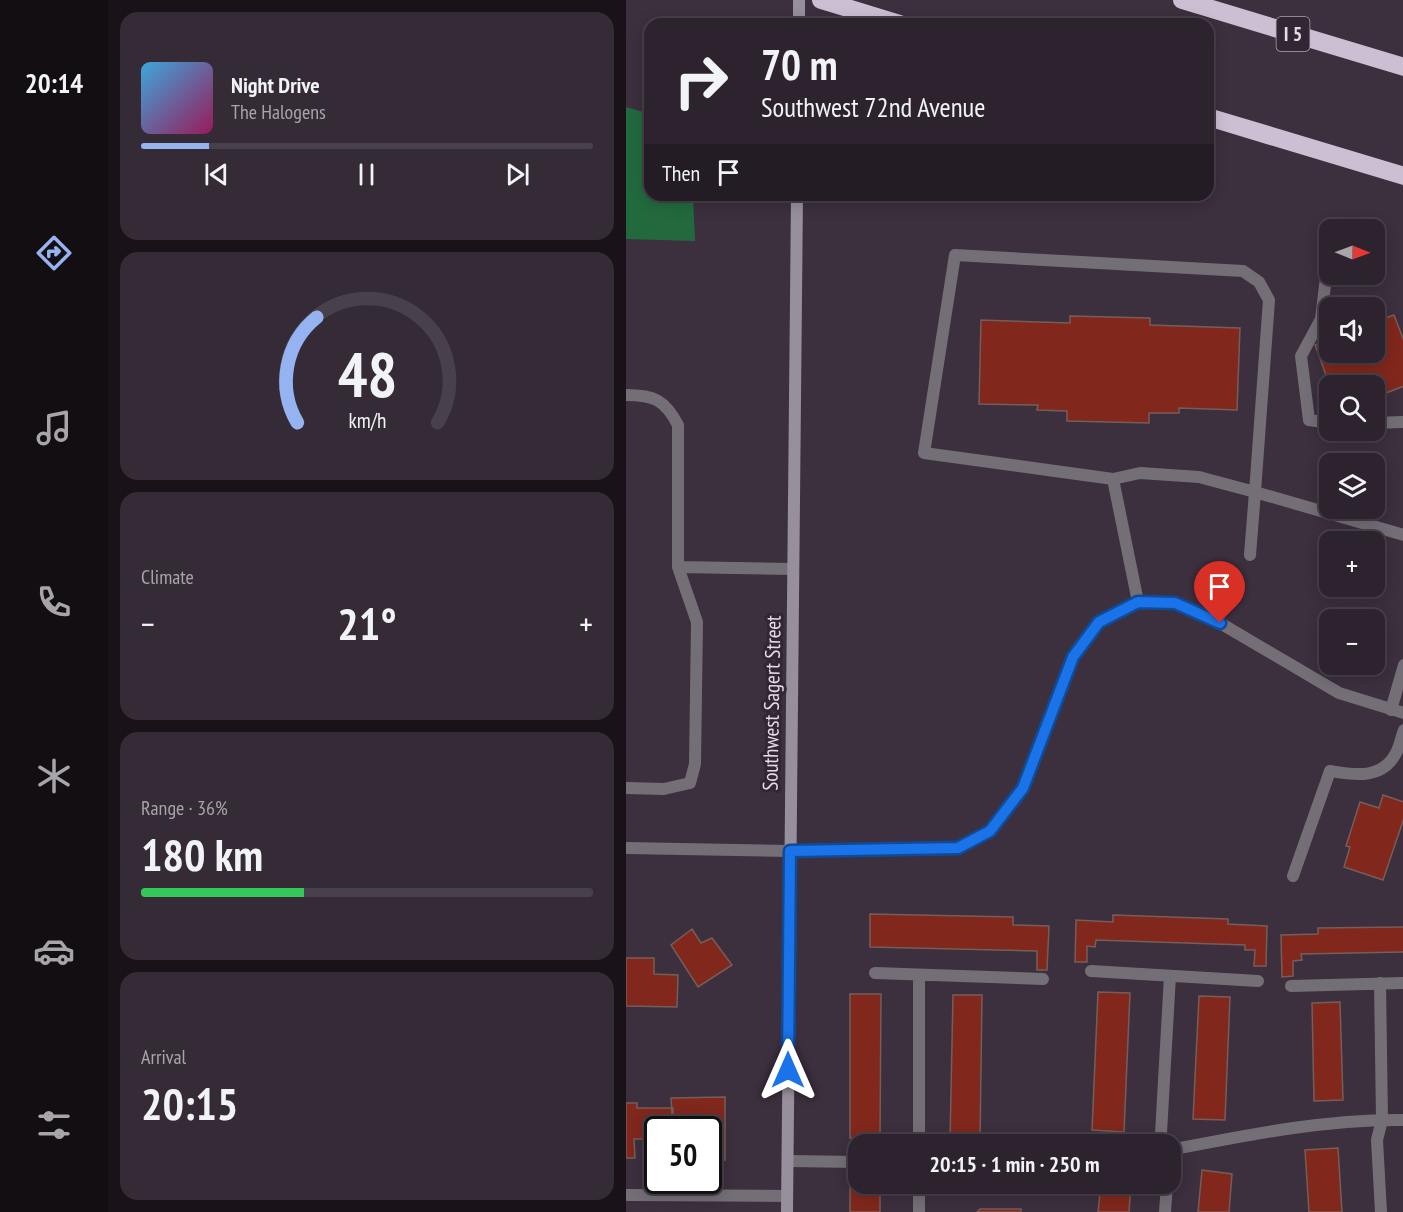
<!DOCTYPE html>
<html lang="en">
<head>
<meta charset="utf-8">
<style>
	:root { --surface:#2d232e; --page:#352b36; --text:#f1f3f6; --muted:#a7a4aa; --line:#48404a; --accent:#95b2f1 }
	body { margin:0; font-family:"PT Sans Narrow",sans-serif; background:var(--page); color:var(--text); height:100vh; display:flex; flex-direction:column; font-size:22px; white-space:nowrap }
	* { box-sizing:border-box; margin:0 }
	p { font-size:20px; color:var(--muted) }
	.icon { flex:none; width:33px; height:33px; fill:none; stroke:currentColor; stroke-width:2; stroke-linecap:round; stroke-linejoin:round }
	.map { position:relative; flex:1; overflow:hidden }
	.drawer { display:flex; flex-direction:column; gap:12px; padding:12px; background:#191319; width:518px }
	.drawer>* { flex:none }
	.banner { position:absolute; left:18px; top:18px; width:570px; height:183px; border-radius:18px; box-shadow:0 3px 15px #0003,0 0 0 2px var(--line); background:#2d232e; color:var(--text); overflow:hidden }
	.needle { width:39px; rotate:91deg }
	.fabs { position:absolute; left:693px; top:219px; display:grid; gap:12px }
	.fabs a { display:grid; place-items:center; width:66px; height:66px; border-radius:12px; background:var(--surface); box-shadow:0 3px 15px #0003,0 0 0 2px var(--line); font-size:30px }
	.speed { position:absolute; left:18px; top:1116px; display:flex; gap:12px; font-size:30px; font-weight:700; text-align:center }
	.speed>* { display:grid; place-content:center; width:78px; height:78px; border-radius:50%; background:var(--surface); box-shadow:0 3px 15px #0003,0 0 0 2px var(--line); line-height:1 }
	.speed .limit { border:3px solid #111; border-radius:9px; background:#fff; color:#111 }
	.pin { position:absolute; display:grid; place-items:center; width:51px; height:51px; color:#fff; margin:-62px -26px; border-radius:50% 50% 50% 0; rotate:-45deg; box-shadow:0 0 6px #0007 }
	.pin .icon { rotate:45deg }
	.me { position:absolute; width:66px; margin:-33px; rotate:0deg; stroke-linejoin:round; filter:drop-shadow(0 0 4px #0008) }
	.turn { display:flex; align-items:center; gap:21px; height:126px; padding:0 18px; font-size:27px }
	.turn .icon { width:78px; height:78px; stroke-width:2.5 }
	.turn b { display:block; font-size:42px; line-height:51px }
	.then { display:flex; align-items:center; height:57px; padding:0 18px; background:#0003; gap:12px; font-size:22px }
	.big { font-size:45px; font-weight:600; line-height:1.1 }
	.drawer .tile { flex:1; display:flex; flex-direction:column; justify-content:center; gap:9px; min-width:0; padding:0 21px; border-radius:18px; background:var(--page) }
	.drawer .dial { align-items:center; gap:0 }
	.dial svg { height:156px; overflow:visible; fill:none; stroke:var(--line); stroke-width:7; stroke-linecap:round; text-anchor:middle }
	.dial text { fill:var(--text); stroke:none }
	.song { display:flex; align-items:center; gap:18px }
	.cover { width:72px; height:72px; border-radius:9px; background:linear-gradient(135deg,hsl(200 70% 55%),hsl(330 70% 35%)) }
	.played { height:6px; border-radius:3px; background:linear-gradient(90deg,var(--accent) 15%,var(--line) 15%) }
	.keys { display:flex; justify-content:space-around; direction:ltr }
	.heat { display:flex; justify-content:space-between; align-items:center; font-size:33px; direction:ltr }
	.charge { height:9px; border-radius:4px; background:linear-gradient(90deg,#34c759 36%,var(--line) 0) }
	.trip { position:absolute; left:222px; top:1134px; width:333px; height:60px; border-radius:18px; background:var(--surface); box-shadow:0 3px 15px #0003,0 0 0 2px var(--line); font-weight:600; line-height:60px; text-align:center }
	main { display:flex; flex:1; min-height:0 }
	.tabs { display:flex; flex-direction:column; width:108px; justify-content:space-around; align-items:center; background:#120e12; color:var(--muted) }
	.tabs .icon { width:42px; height:42px }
	.tabs .on { color:var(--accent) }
	.tabs b { font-size:27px; color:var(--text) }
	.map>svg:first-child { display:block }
</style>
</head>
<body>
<main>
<nav class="tabs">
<b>20:14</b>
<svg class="icon on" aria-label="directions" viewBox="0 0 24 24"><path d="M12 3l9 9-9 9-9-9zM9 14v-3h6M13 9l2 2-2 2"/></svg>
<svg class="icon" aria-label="music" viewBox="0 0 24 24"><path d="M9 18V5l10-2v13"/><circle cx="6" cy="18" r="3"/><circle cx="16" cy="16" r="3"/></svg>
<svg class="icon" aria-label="phone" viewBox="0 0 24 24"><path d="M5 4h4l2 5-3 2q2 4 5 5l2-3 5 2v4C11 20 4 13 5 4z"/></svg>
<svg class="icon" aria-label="climate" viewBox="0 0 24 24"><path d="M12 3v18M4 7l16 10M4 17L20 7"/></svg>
<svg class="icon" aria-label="car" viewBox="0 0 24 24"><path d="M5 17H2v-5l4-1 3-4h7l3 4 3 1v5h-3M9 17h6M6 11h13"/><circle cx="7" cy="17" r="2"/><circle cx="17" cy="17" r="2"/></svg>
<svg class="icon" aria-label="filters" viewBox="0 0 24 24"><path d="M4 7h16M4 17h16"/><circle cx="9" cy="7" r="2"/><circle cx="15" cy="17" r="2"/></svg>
</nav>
<section class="drawer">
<div class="tile">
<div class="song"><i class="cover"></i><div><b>Night Drive</b><p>The Halogens</p></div></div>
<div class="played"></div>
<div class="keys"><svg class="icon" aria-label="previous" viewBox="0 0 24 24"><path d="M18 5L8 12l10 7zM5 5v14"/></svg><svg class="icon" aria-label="pause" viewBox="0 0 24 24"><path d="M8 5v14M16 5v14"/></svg><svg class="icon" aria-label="next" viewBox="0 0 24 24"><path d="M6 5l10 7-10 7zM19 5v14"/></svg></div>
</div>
<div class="tile dial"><svg viewBox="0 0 100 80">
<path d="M14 69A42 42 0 1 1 86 69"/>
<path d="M14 69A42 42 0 0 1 24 15" stroke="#95b2f1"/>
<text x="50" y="56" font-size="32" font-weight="700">48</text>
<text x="50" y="72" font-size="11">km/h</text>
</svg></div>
<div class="tile"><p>Climate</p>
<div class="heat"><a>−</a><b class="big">21°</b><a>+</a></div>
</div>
<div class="tile"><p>Range · 36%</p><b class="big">180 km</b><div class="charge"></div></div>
<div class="tile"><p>Arrival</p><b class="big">20:15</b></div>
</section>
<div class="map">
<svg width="778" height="1212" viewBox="0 0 778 1212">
	<rect width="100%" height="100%" fill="#3c2f3e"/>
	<path fill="#226a3e" d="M0,107L24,114V195H67L69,241L0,239Z"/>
	<path fill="#81271c" stroke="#755e5a" stroke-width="1.5" d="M768,315L778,341V386L750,397L748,386H704L689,345L704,339V352H748V322Z
		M444,316L524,318V325L614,328L611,410L553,408V413H523V423L441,421V411L411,410L412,405L353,404L355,320L444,323Z
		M757,795L778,802V818L757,880L718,867L724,847L720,846L734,802L753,808Z
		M244,914L387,917V925L423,926L421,970H411V951L244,947Z
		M487,915L602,919V924L641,926L640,966H628L629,950H619V945L470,940L469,947L461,946V962H449L450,920L487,922Z
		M778,927V952L675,954L676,960L667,961V976L656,977L655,935L692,934V928Z
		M66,929L75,943L86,938L106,965L72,987L45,945Z
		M0,958H28V974L52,975L51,1007L0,1006Z
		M472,992L504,993L498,1132L466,1130Z
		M224,994H255L254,1138H224Z
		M327,995H356L354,1142L324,1141Z
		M573,996L604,997L599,1120L567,1119Z
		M714,1002L717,1100L688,1101L686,1003Z
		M99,1097V1160L82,1161V1130H47L45,1098Z
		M0,1103H11V1108H47V1130H32V1139H8L9,1158H0Z
		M712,1148L716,1212H683L679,1150Z
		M576,1170L606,1174L603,1212H572Z
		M475,1184L505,1185L503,1212H472Z
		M224,1186L254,1187V1212H224Z
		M354,1209H395V1212H351Z"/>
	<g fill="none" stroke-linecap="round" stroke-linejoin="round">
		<path stroke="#746f77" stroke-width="12" d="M701,269L695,319L675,356L683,420L704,423
			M0,395C28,395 39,400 52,425V567L167,569
			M748,423L778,422
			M487,479L514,473L573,477L629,492L643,300L633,282L617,271L329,255L298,453L487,479L512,602
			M624,555L629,492L778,535
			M0,788L38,789L64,783L69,764L71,622L52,567
			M667,876L704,771C728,775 756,780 770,753C774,746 775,737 778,730"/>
		<path stroke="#746f77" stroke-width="12" d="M765,710L778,665
			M0,848L164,851L332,848L364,831L397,788L447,657L473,622L512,602L549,603L594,623L713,693L778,713
			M465,971L632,981
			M249,973L417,979
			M754,983L756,1120L751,1140L755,1212
			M665,986L778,983
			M293,1144V975
			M537,1144L535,1133L544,976
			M544,1150C621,1135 699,1119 778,1120
			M162,1161L232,1162
			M293,1184V1212
			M0,1195L161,1196
			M539,1212L541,1184"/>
		<path stroke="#988f9c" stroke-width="12" d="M173,24V0
			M161,1212L171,195"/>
		<path stroke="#ccbfd3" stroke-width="18" d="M195,0L274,24
			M556,0L778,67
			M582,117L778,176"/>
	</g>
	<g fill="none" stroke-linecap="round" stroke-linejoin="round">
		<defs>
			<path id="route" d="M162,1070L164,851L332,848L364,831L397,788L447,657L473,622L512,602L549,603L594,623"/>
		</defs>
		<use href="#route" stroke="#114b97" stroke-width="15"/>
		<use href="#route" stroke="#1a73e8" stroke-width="10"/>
	</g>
	<g text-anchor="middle" stroke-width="6" stroke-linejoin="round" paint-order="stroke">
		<rect fill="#322534" stroke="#aea4b0" stroke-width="1.5" x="650.5" y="17" width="33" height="34" rx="4.5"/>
		<g font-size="20" font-weight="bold" fill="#e3dbe5">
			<text x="667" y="41">I 5</text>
		</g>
		<g font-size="21" fill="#e3dbe5" stroke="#322534">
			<text transform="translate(146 703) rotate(-89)" y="7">Southwest Sagert Street</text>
		</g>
	</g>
</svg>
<div class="fabs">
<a><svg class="needle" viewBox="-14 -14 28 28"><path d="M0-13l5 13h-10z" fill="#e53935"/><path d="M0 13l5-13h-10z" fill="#a7a4aa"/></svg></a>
<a><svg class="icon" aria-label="sound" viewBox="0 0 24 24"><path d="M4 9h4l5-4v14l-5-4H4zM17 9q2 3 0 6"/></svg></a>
<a><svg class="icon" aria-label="search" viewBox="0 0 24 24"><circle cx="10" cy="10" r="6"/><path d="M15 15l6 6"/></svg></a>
<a><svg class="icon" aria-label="layers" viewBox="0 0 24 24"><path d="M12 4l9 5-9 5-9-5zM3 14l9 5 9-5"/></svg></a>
<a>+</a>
<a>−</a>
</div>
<div class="speed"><div class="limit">50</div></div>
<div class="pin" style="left:594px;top:623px;background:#d93025"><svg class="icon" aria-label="arrive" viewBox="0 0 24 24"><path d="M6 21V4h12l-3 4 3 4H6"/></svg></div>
<svg class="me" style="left:162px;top:1070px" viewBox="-20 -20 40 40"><path d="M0-17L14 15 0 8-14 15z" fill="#1a73e8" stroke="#fff" stroke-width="4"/></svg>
<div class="trip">20:15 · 1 min · 250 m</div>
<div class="banner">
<div class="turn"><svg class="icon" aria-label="right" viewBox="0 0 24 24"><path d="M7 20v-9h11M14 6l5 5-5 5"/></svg><div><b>70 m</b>Southwest 72nd Avenue</div></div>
<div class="then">Then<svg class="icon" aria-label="arrive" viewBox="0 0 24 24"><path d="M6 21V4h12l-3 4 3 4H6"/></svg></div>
</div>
</div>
</main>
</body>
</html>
